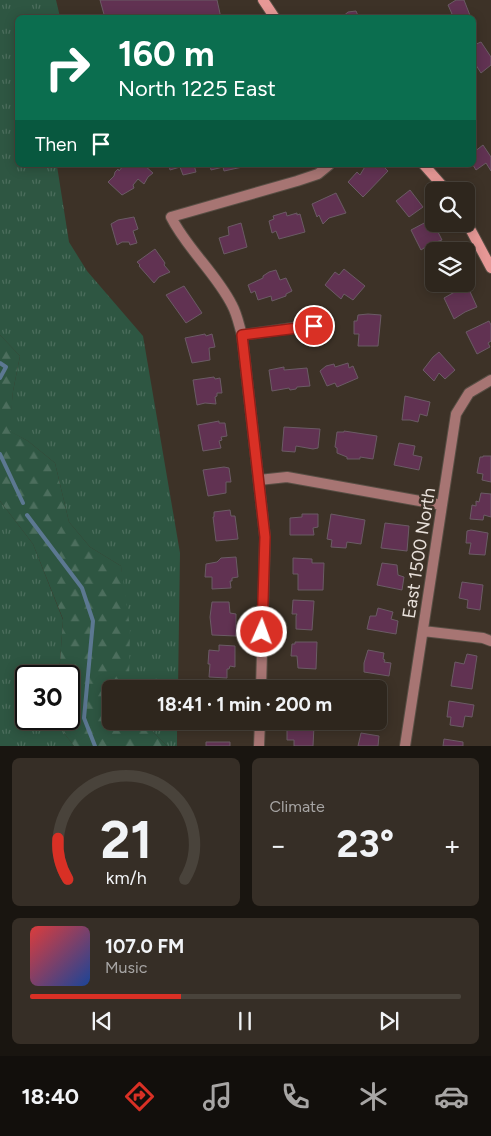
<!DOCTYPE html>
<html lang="en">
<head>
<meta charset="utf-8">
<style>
	:root { --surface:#2e261d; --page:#362e26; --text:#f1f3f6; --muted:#a7a5a4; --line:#49433b; --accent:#d93025 }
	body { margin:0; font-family:Figtree,sans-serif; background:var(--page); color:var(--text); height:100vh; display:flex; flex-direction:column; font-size:19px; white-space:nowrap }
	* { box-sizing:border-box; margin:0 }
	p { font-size:16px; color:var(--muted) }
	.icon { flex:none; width:28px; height:28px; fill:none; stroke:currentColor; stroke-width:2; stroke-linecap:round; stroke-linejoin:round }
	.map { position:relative; height:746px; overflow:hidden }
	.drawer { display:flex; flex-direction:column; gap:12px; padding:12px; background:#191510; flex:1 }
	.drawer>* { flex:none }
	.hud { position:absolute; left:15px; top:15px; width:461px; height:152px; border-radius:8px; box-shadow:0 2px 12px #0003,0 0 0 1px var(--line); background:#0b6e4f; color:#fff; overflow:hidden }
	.controls { position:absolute; left:425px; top:182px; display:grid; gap:10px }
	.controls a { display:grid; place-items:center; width:50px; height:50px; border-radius:8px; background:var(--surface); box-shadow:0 2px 12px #0003,0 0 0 1px var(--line); font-size:25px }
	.speed { position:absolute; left:15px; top:665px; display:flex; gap:10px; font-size:25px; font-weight:700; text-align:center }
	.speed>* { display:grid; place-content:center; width:65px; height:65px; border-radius:50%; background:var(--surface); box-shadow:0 2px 12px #0003,0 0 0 1px var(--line); line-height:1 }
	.speed .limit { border:2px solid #111; border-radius:8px; background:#fff; color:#111 }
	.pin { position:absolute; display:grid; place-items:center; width:42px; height:42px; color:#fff; margin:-21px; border:2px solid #fff; border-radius:50%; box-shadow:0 1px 5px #0007 }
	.me { position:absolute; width:55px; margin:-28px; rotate:2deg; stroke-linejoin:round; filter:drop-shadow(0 0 4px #0008) }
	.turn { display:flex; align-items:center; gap:18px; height:105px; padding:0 20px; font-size:22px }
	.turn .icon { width:65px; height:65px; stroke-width:2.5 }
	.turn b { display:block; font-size:35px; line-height:42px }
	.then { display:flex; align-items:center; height:48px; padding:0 20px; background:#0003; gap:10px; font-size:19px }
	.big { font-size:38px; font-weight:700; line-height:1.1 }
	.drawer .tile { flex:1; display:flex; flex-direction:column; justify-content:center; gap:8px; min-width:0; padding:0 18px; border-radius:8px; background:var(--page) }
	.drawer .dial { align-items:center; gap:0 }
	.dial svg { height:130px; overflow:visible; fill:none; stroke:var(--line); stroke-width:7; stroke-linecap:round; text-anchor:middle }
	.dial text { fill:var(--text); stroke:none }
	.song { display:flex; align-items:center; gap:15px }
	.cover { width:60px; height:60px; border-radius:8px; background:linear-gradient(135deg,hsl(0 70% 55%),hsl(220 70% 35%)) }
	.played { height:5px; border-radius:2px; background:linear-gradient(90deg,var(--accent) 35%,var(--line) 35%) }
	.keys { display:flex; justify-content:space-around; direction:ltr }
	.heat { display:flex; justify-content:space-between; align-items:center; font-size:28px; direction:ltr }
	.drawer .tiles { flex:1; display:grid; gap:12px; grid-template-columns:1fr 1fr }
	.tile:last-child { grid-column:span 2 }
	.trip { position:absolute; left:102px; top:680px; width:285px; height:50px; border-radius:8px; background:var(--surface); box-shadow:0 2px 12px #0003,0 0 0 1px var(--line); font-weight:700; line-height:50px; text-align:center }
	.tabs { display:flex; height:80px; justify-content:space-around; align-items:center; background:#120f0c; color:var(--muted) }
	.tabs .icon { width:35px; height:35px }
	.tabs .on { color:var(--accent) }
	.tabs b { font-size:22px; color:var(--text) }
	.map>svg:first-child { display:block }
</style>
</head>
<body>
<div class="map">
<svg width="491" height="746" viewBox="0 0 491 746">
	<defs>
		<pattern id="grass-tufts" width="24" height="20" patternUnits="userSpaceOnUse" patternTransform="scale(1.25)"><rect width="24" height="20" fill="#2e5642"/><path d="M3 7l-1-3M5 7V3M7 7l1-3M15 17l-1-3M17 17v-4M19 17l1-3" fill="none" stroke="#4c6e5d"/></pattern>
		<pattern id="forest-firs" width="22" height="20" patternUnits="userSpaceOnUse" patternTransform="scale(1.25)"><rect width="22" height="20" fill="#2e5642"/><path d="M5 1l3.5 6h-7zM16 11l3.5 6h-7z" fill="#4c6e5d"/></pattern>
	</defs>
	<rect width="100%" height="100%" fill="#3d3227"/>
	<path fill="url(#grass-tufts)" d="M0,0H56L60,17L18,18V165H59L57,166L69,242L87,271L143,336L180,553L178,689H124L129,682L121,566L90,547L69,522L55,463L28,441L9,431L13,391L20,356L0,335Z
		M0,501L33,544L63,620L60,662L56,676H26V719H61L64,733L74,746H0Z
		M142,721H177V746H167Z"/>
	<path fill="url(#forest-firs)" d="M0,335L20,356L13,391L10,431L28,441L55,463L69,522L90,547L121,566L130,627L129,682L124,689H111V721H142L167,746H74L64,733L61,719H69V676H56L60,662L63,619L33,544L0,501Z"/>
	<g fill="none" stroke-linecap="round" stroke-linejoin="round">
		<path stroke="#5c7892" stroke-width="4" d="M0,363L6,367L0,378
			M0,454L23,503
			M27,515L82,588L93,621L84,718L95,746"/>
	</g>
	<path fill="#613252" stroke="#6b5b65" d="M100,0H217L221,18H105Z
		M464,0L471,18H450L449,15L452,14L448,5L456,0Z
		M356,11L359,18H341L348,12Z
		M481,42L491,57V65L481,73L474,62V45Z
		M483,145L491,157V171L486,163L476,170L473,165L474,152Z
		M121,165H144L153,173L148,177L144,184L138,179L133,185L134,188L122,195L108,182L114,176L115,172L118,169L119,171L123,166Z
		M169,165H194L196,172L183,175L180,167L170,170Z
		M210,165H247V166L224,171L223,167L211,170Z
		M366,165H382L388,171L363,197L348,182L357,172L360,175Z
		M410,190L423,207L409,217L396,201Z
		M336,193L346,213L329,218L323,224L319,215L317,217L312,204Z
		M286,212L287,216L297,213V215L300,214L305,232L279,239L276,231L272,233L269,221L274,219L273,216Z
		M134,217L138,229L133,231L137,243L130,245L129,242H122L117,245L111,224L118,220Z
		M428,221L433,230L436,228L442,240L430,244L421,250L411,230Z
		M241,223L247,247L224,254L219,238L229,235L228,227Z
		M155,249L165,263L164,265L170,272L159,277L154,283L139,266L140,265L137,262Z
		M434,257V279L425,263Z
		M344,269L365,286L353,300L344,294L341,299L325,285L335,272L339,275Z
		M276,270L280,280L286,278L292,291L286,294V296L272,301L271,296L258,300L255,291L251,293L248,285L263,278V276L269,272Z
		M467,285L477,307L465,312L454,319L444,298Z
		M184,286L202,313L186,323L166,295Z
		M368,314L381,315L378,346H358L359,334H354V321H357L358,315Z
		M489,321L491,325V341L488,343L490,347L477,354L466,332Z
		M205,334L206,336L212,334L215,347L209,348L210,360L192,363L185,338Z
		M439,352L455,370L445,379L439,373L434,381L423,370L433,357Z
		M348,363L349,368L353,366L358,378L337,387L335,383L327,386L320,371L326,366L334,364L335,367Z
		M284,367V370L307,368L310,386L297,387L296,389L290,390L289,388L272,391L269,370Z
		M214,377L215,379L220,378L222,393H217V396L215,397L216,404L205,403L197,405L193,380Z
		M405,396L430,402L427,416L420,414L418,422L410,420H402Z
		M219,421V423H225L227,436L221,437L222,440L219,441L221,448L203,451L198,425Z
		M284,427L320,429L318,448L313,449L296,446L295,452L282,451Z
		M344,431L377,436L373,459L360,457V459H347V457L337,453V448L335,447L337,432H344Z
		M399,443L415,446L413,455L422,457L419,470L394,465Z
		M483,456H491V482L482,480L483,474L477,473L480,457H483Z
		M224,467L229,468L231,482H226V493L208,496L203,470Z
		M481,493L491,494V517L484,515L483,520L470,519L472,505L476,506V501L479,502Z
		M230,510L231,516H235L238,539L216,541L213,517H214V512Z
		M302,514H318V527L313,528L314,535H290V518L302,517Z
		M331,514L365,520L361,544L347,542L346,548L331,547L332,540L327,539Z
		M385,523L409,526L407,551L381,548Z
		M471,530L488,533L485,555L469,554L471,543H466L467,531Z
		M236,557L238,577L232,578V581H230L231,588L212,589V577H205L206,564L217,562L221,558Z
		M293,558L312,559V563H324L323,590H298V574H293Z
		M382,563L397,565L398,575L404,577L402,590L377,585Z
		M462,582L483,585L480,610L467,608L468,600L459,598Z
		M293,600L314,601L312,630L296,629V616L297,614H292Z
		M212,602H229L230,613L236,614V636L212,635L210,617Z
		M378,608L393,612L391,619L398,621L396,634L367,629L370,616H376Z
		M295,642H317L316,669L298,668L297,656H291L292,644H295Z
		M219,645L235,646V667L230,666L229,669H227V678L209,677L210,664H208L209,650L219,651Z
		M368,650L384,653L383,659L385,660L384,662L391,663L389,676L364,672V663Z
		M467,654L477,656L472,689L451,686L455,662L464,664Z
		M293,684L314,685L313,689H289V685Z
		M207,686H232V689H207Z
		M379,691L387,693L383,716H380L379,726L364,725V721H379Z
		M449,701L474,705L472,717L465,716L463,727L450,725L451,717H447Z
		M287,726H314L313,746H294V740H287Z
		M361,733L379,736L378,746H358Z
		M444,739L463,742V746H443Z
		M206,742H230V746H206Z"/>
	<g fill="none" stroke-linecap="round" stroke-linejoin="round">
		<defs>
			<path id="street" d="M242,335L314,325
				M259,480L287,477L442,505
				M423,631L483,638L491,641
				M261,689L265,537L242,335C239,325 237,314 232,305C216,273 187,249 171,217L297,181L318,174L329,165
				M259,746L260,721
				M405,746L456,414L469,393L491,380"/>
			<path id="secondary" d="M263,0L275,18
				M424,165L447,191
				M466,221L491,268"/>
		</defs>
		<use href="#street" stroke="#584e44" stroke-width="12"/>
		<use href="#secondary" stroke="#584e44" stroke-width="12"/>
		<use href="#street" stroke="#a77573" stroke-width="10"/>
		<use href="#secondary" stroke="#e79896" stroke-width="10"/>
	</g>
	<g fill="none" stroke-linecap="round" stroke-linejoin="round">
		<defs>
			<path id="route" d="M262,632L265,537L242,335L314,326"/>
		</defs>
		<use href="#route" stroke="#8d1f18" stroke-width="12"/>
		<use href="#route" stroke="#d93025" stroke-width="9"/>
	</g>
	<g text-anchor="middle" stroke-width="5" stroke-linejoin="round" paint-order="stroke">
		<g font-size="18" fill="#e8e0da" stroke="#3d3227">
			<text transform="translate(419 553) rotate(-81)" y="6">East 1500 North</text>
		</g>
	</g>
</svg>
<div class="controls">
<a><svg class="icon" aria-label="search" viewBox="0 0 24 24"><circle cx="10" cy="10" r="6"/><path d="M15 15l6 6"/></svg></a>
<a><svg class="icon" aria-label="layers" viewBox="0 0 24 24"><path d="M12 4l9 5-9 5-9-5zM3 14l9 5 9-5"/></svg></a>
</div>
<div class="speed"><div class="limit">30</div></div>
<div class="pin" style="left:314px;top:326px;background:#d93025"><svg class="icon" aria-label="arrive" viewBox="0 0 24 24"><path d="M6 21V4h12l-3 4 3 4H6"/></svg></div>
<svg class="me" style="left:262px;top:632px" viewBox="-20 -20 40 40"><circle r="17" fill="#d93025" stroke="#fff" stroke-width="3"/><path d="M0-11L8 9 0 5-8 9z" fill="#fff"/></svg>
<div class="trip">18:41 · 1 min · 200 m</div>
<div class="hud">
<div class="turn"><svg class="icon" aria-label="right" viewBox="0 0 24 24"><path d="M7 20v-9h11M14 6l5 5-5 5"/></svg><div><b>160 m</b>North 1225 East</div></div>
<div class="then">Then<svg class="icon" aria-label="arrive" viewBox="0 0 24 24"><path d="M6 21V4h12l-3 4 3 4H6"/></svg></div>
</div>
</div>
<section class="drawer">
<div class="tiles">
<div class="tile dial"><svg viewBox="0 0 100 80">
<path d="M14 69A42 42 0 1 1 86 69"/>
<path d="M14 69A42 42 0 0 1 8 44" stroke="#d93025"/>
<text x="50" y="56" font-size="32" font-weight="700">21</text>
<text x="50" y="72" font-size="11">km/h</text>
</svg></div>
<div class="tile"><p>Climate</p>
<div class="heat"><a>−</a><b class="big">23°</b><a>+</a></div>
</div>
<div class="tile">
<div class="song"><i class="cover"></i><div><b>107.0 FM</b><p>Music</p></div></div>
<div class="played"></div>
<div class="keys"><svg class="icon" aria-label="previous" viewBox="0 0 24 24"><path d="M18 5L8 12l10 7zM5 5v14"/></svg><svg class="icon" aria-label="pause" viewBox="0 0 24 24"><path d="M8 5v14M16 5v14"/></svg><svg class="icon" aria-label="next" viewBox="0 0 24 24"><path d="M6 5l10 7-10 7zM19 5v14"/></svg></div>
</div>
</div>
</section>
<nav class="tabs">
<b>18:40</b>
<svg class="icon on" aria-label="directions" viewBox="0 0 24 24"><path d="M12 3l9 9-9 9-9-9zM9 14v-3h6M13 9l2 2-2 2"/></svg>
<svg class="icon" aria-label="music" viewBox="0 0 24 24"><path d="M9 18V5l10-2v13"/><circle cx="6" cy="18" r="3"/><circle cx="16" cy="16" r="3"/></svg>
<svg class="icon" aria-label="phone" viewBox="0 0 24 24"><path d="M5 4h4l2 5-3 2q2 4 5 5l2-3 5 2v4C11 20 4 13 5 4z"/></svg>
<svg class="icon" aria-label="climate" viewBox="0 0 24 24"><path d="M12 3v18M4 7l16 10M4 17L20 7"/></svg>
<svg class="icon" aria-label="car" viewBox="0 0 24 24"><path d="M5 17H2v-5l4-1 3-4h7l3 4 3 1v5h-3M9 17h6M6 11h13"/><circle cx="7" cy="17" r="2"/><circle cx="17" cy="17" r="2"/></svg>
</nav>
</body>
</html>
